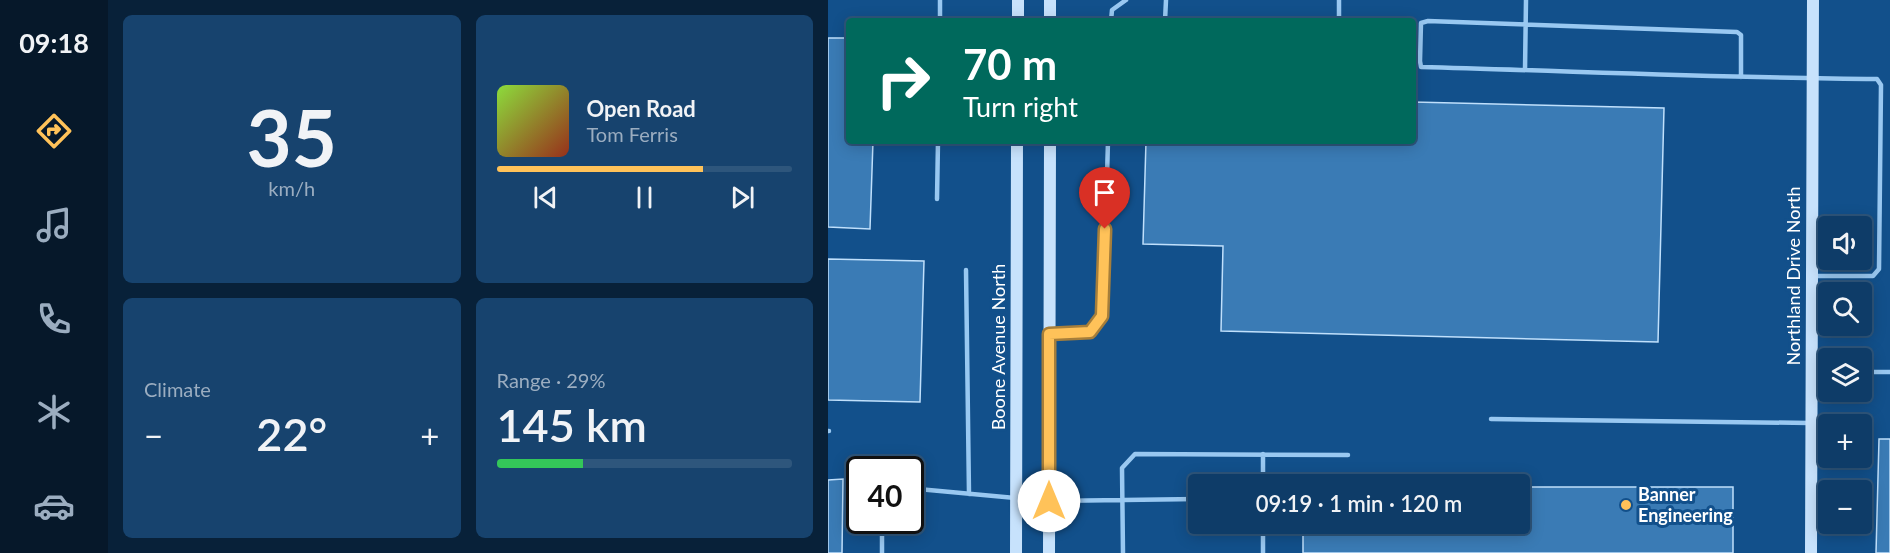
<!DOCTYPE html>
<html lang="en">
<head>
<meta charset="utf-8">
<style>
	:root { --surface:#0e3c68; --page:#17436e; --text:#f1f3f6; --muted:#9badc0; --line:#2e567c; --accent:#ffc259 }
	body { margin:0; font-family:Lato,sans-serif; background:var(--page); color:var(--text); height:100vh; display:flex; flex-direction:column; font-size:22px; white-space:nowrap }
	* { box-sizing:border-box; margin:0 }
	p { font-size:20px; color:var(--muted) }
	.icon { flex:none; width:33px; height:33px; fill:none; stroke:currentColor; stroke-width:2; stroke-linecap:round; stroke-linejoin:round }
	.map { position:relative; flex:1; overflow:hidden }
	.panel { display:flex; flex-direction:column; gap:15px; padding:15px; background:#082139; width:720px }
	.panel>* { flex:none }
	.banner { position:absolute; left:18px; top:18px; width:570px; height:126px; border-radius:6px; box-shadow:0 3px 15px #0003,0 0 0 2px var(--line); background:#00695c; color:#fff; overflow:hidden }
	.buttons { position:absolute; left:990px; top:216px; display:grid; gap:12px }
	.buttons a { display:grid; place-items:center; width:54px; height:54px; border-radius:6px; background:var(--surface); box-shadow:0 3px 15px #0003,0 0 0 2px var(--line); font-size:30px }
	.speed { position:absolute; left:18px; top:456px; display:flex; gap:12px; font-size:30px; font-weight:700; text-align:center }
	.speed>* { display:grid; place-content:center; width:78px; height:78px; border-radius:50%; background:var(--surface); box-shadow:0 3px 15px #0003,0 0 0 2px var(--line); line-height:1 }
	.speed .limit { border:3px solid #111; border-radius:9px; background:#fff; color:#111 }
	.pin { position:absolute; display:grid; place-items:center; width:51px; height:51px; color:#fff; margin:-62px -26px; border-radius:50% 50% 50% 0; rotate:-45deg; box-shadow:0 0 6px #0007 }
	.pin .icon { rotate:45deg }
	.me { position:absolute; width:66px; margin:-33px; rotate:0deg; stroke-linejoin:round; filter:drop-shadow(0 0 4px #0008) }
	.turn { display:flex; align-items:center; gap:21px; height:126px; padding:0 18px; font-size:27px }
	.turn .icon { width:78px; height:78px; stroke-width:2.5 }
	.turn b { display:block; font-size:42px; line-height:51px }
	.big { font-size:45px; font-weight:600; line-height:1.1 }
	.panel .tile { flex:1; display:flex; flex-direction:column; justify-content:center; gap:9px; min-width:0; padding:0 21px; border-radius:9px; background:var(--page) }
	.panel .dial { align-items:center; gap:0 }
	.dial b { font-size:78px; line-height:1 }
	.song { display:flex; align-items:center; gap:18px }
	.cover { width:72px; height:72px; border-radius:9px; background:linear-gradient(135deg,hsl(90 70% 55%),hsl(10 70% 35%)) }
	.played { height:6px; border-radius:3px; background:linear-gradient(90deg,var(--accent) 70%,var(--line) 70%) }
	.keys { display:flex; justify-content:space-around; direction:ltr }
	.heat { display:flex; justify-content:space-between; align-items:center; font-size:33px; direction:ltr }
	.charge { height:9px; border-radius:4px; background:linear-gradient(90deg,#34c759 29%,var(--line) 0) }
	.panel .tiles { flex:1; display:grid; gap:15px; grid-template-columns:repeat(2,1fr) }
	.trip { position:absolute; left:360px; top:474px; width:342px; height:60px; border-radius:6px; background:var(--surface); box-shadow:0 3px 15px #0003,0 0 0 2px var(--line); font-weight:600; line-height:60px; text-align:center }
	main { display:flex; flex:1; min-height:0 }
	.dock { display:flex; flex-direction:column; width:108px; justify-content:space-around; align-items:center; background:#06182a; color:var(--muted) }
	.dock .icon { width:42px; height:42px }
	.dock .selected { color:var(--accent) }
	.dock b { font-size:27px; color:var(--text) }
	.map>svg:first-child { display:block }
</style>
</head>
<body>
<main>
<nav class="dock">
<b>09:18</b>
<svg class="icon selected" aria-label="directions" viewBox="0 0 24 24"><path d="M12 3l9 9-9 9-9-9zM9 14v-3h6M13 9l2 2-2 2"/></svg>
<svg class="icon" aria-label="music" viewBox="0 0 24 24"><path d="M9 18V5l10-2v13"/><circle cx="6" cy="18" r="3"/><circle cx="16" cy="16" r="3"/></svg>
<svg class="icon" aria-label="phone" viewBox="0 0 24 24"><path d="M5 4h4l2 5-3 2q2 4 5 5l2-3 5 2v4C11 20 4 13 5 4z"/></svg>
<svg class="icon" aria-label="climate" viewBox="0 0 24 24"><path d="M12 3v18M4 7l16 10M4 17L20 7"/></svg>
<svg class="icon" aria-label="car" viewBox="0 0 24 24"><path d="M5 17H2v-5l4-1 3-4h7l3 4 3 1v5h-3M9 17h6M6 11h13"/><circle cx="7" cy="17" r="2"/><circle cx="17" cy="17" r="2"/></svg>
</nav>
<section class="panel">
<div class="tiles">
<div class="tile dial"><b>35</b><p>km/h</p></div>
<div class="tile">
<div class="song"><i class="cover"></i><div><b>Open Road</b><p>Tom Ferris</p></div></div>
<div class="played"></div>
<div class="keys"><svg class="icon" aria-label="previous" viewBox="0 0 24 24"><path d="M18 5L8 12l10 7zM5 5v14"/></svg><svg class="icon" aria-label="pause" viewBox="0 0 24 24"><path d="M8 5v14M16 5v14"/></svg><svg class="icon" aria-label="next" viewBox="0 0 24 24"><path d="M6 5l10 7-10 7zM19 5v14"/></svg></div>
</div>
<div class="tile"><p>Climate</p>
<div class="heat"><a>−</a><b class="big">22°</b><a>+</a></div>
</div>
<div class="tile"><p>Range · 29%</p><b class="big">145 km</b><div class="charge"></div></div>
</div>
</section>
<div class="map">
<svg width="1062" height="553" viewBox="0 0 1062 553">
	<rect width="100%" height="100%" fill="#12508b"/>
	<path fill="#3a7bb5" stroke="#c0e0fc" stroke-width="1.5" d="M0,38H21V141H45L42,229L0,227Z
		M585,102L836,108L830,342L393,331L395,246L315,244L318,141H585Z
		M0,259L96,261L92,402L0,400Z
		M1051,439H1062V553H1048Z
		M15,479L14,553H0V480Z
		M692,487H905V553H475V524H692Z"/>
	<g fill="none" stroke-linecap="round" stroke-linejoin="round">
		<path stroke="#99c8f1" stroke-width="4.5" d="M112,21V0
			M283,21L284,10L298,0
			M337,21L338,0
			M511,21V0
			M697,70L698,0
			M913,77V35L909,32L600,21L593,23L592,61L593,67C745,71 897,78 1049,79L1053,85L1051,269L1045,276H986
			M109,199L110,141
			M138,270L141,494
			M224,334L262,332L275,317L280,141
			M985,372H1000
			M1034,372H1062
			M663,419L981,423
			M0,431H1
			M435,484V454
			M82,491L90,489L221,501L370,499
			M435,524V553
			M54,553V520
			M295,553L294,468L307,454L520,455"/>
		<path stroke="#c7e2fc" stroke-width="12" d="M190,21V0
			M222,21V0
			M188,553L189,141
			M221,553L222,141
			M983,553L985,0"/>
	</g>
	<g fill="none" stroke-linecap="round" stroke-linejoin="round">
		<defs>
			<path id="route" d="M221,501V334L262,332L274,316L277,229"/>
		</defs>
		<use href="#route" stroke="#a67e3a" stroke-width="15"/>
		<use href="#route" stroke="#ffc259" stroke-width="10"/>
	</g>
	<circle fill="#ffc259" stroke="#12508b" stroke-width="2" cx="798" cy="505" r="6"/>
	<g text-anchor="middle" stroke-width="6" stroke-linejoin="round" paint-order="stroke">
		<g font-size="18" fill="#fff" stroke="#12508b">
			<text transform="translate(966 276) rotate(-90)" y="6">Northland Drive North</text>
			<text transform="translate(171 347) rotate(-90)" y="6">Boone Avenue North</text>
		</g>
		<g font-size="18" font-weight="bold" fill="#fff" stroke="#12508b" text-anchor="start">
			<text x="810" y="501">Banner<tspan x="810" dy="21">Engineering</tspan></text>
		</g>
	</g>
</svg>
<div class="buttons">
<a><svg class="icon" aria-label="sound" viewBox="0 0 24 24"><path d="M4 9h4l5-4v14l-5-4H4zM17 9q2 3 0 6"/></svg></a>
<a><svg class="icon" aria-label="search" viewBox="0 0 24 24"><circle cx="10" cy="10" r="6"/><path d="M15 15l6 6"/></svg></a>
<a><svg class="icon" aria-label="layers" viewBox="0 0 24 24"><path d="M12 4l9 5-9 5-9-5zM3 14l9 5 9-5"/></svg></a>
<a>+</a>
<a>−</a>
</div>
<div class="speed"><div class="limit">40</div></div>
<div class="pin" style="left:277px;top:229px;background:#d93025"><svg class="icon" aria-label="arrive" viewBox="0 0 24 24"><path d="M6 21V4h12l-3 4 3 4H6"/></svg></div>
<svg class="me" style="left:221px;top:501px" viewBox="-20 -20 40 40"><circle r="19" fill="#fff"/><path d="M0-13L10 11 0 6-10 11z" fill="#ffc259"/></svg>
<div class="trip">09:19 · 1 min · 120 m</div>
<div class="banner">
<div class="turn"><svg class="icon" aria-label="right" viewBox="0 0 24 24"><path d="M7 20v-9h11M14 6l5 5-5 5"/></svg><div><b>70 m</b>Turn right</div></div>
</div>
</div>
</main>
</body>
</html>
